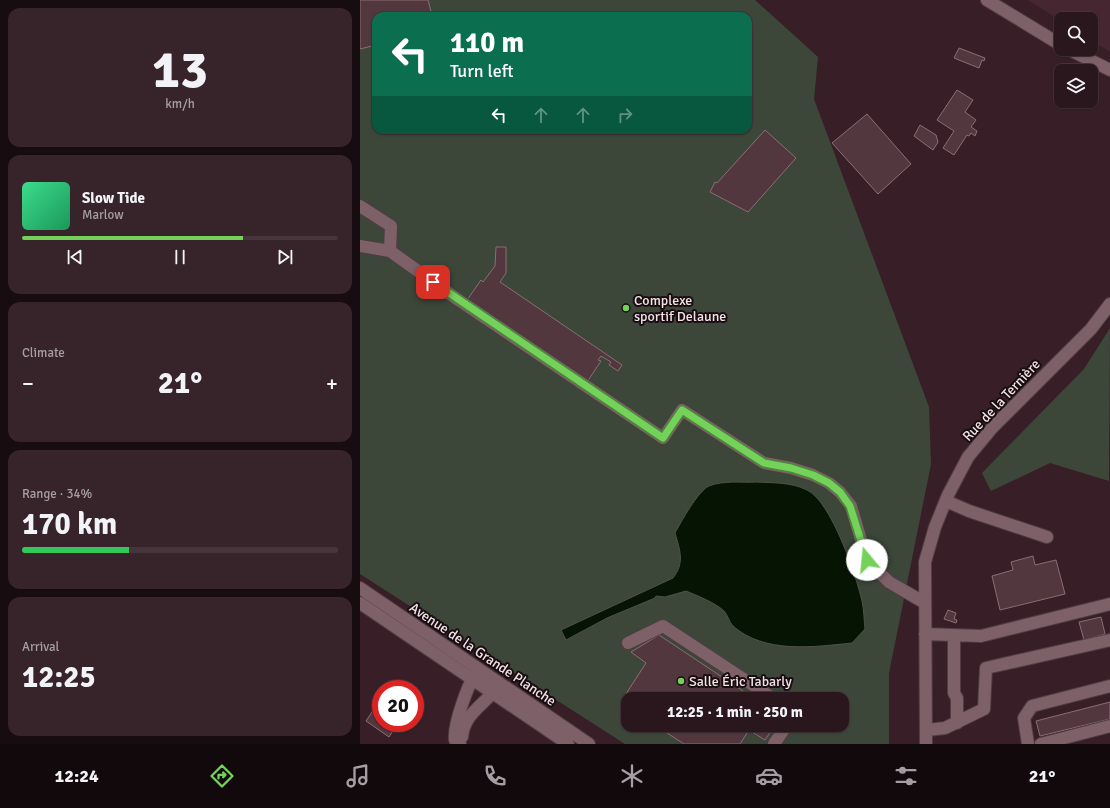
<!DOCTYPE html>
<html lang="en">
<head>
<meta charset="utf-8">
<style>
	:root { --surface:#2a171d; --page:#36242a; --text:#f1f3f6; --muted:#a59fa4; --line:#46363b; --accent:#74d25b }
	body { margin:0; font-family:Signika,sans-serif; background:var(--page); color:var(--text); height:100vh; display:flex; flex-direction:column; font-size:15px; white-space:nowrap }
	* { box-sizing:border-box; margin:0 }
	p { font-size:13px; color:var(--muted) }
	.icon { flex:none; width:22px; height:22px; fill:none; stroke:currentColor; stroke-width:2; stroke-linecap:round; stroke-linejoin:round }
	.map { position:relative; flex:1; overflow:hidden }
	.sheet { display:flex; flex-direction:column; gap:8px; padding:8px; background:#170d10; width:360px }
	.sheet>* { flex:none }
	.banner { position:absolute; left:12px; top:12px; width:380px; height:122px; border-radius:12px; box-shadow:0 1px 3px #0004,0 0 0 1px var(--line); background:#0b6e4f; color:#fff; overflow:hidden }
	.controls { position:absolute; left:694px; top:12px; display:grid; gap:8px }
	.controls a { display:grid; place-items:center; width:44px; height:44px; border-radius:8px; background:var(--surface); box-shadow:0 1px 3px #0004,0 0 0 1px var(--line); font-size:20px }
	.speed { position:absolute; left:12px; top:680px; display:flex; gap:8px; font-size:20px; font-weight:700; text-align:center }
	.speed>* { display:grid; place-content:center; width:52px; height:52px; border-radius:50%; background:var(--surface); box-shadow:0 1px 3px #0004,0 0 0 1px var(--line); line-height:1 }
	.speed .limit { border:6px solid #d22; background:#fff; color:#111 }
	.pin { position:absolute; display:grid; place-items:center; width:34px; height:34px; color:#fff; margin:-17px; border-radius:8px; box-shadow:0 2px 6px #0006 }
	.me { position:absolute; width:44px; margin:-22px; rotate:343deg; stroke-linejoin:round; filter:drop-shadow(0 0 3px #0008) }
	.turn { display:flex; align-items:center; gap:14px; height:84px; padding:0 12px; font-size:18px }
	.turn .icon { width:52px; height:52px; stroke-width:2.5 }
	.turn b { display:block; font-size:28px; line-height:34px }
	.lanes { display:flex; align-items:center; height:38px; padding:0 12px; background:#0003; justify-content:center; gap:20px; direction:ltr }
	.lanes .off { opacity:.35 }
	.big { font-size:30px; font-weight:700; line-height:1.1 }
	.sheet .card { flex:1; display:flex; flex-direction:column; justify-content:center; gap:6px; min-width:0; padding:0 14px; border-radius:12px; background:var(--page) }
	.sheet .dial { align-items:center; gap:0 }
	.dial b { font-size:52px; line-height:1 }
	.song { display:flex; align-items:center; gap:12px }
	.cover { width:48px; height:48px; border-radius:6px; background:linear-gradient(135deg,hsl(150 70% 55%),hsl(150 70% 35%)) }
	.played { height:4px; border-radius:2px; background:linear-gradient(90deg,var(--accent) 70%,var(--line) 70%) }
	.keys { display:flex; justify-content:space-around; direction:ltr }
	.heat { display:flex; justify-content:space-between; align-items:center; font-size:22px; direction:ltr }
	.charge { height:6px; border-radius:3px; background:linear-gradient(90deg,#34c759 34%,var(--line) 0) }
	.trip { position:absolute; left:261px; top:692px; width:228px; height:40px; border-radius:12px; background:var(--surface); box-shadow:0 1px 3px #0004,0 0 0 1px var(--line); font-weight:700; line-height:40px; text-align:center }
	.dock { display:flex; height:64px; justify-content:space-around; align-items:center; background:#11090c; color:var(--muted) }
	.dock .icon { width:28px; height:28px }
	.dock .current { color:var(--accent) }
	.dock b { font-size:18px; color:var(--text) }
	main { display:flex; flex:1; min-height:0 }
	.map>svg:first-child { display:block }
</style>
</head>
<body>
<main>
<section class="sheet">
<div class="card dial"><b>13</b><p>km/h</p></div>
<div class="card">
<div class="song"><i class="cover"></i><div><b>Slow Tide</b><p>Marlow</p></div></div>
<div class="played"></div>
<div class="keys"><svg class="icon" aria-label="previous" viewBox="0 0 24 24"><path d="M18 5L8 12l10 7zM5 5v14"/></svg><svg class="icon" aria-label="pause" viewBox="0 0 24 24"><path d="M8 5v14M16 5v14"/></svg><svg class="icon" aria-label="next" viewBox="0 0 24 24"><path d="M6 5l10 7-10 7zM19 5v14"/></svg></div>
</div>
<div class="card"><p>Climate</p>
<div class="heat"><a>−</a><b class="big">21°</b><a>+</a></div>
</div>
<div class="card"><p>Range · 34%</p><b class="big">170 km</b><div class="charge"></div></div>
<div class="card"><p>Arrival</p><b class="big">12:25</b></div>
</section>
<div class="map">
<svg width="750" height="744" viewBox="0 0 750 744">
	<rect width="100%" height="100%" fill="#381f27"/>
	<path fill="#462631" d="M668,0H750V52L731,40V19H701V21Z"/>
	<path fill="#3c4739" fill-rule="evenodd" d="M0,0H395L458,57L454,99L569,407L571,464L529,673V744H265L0,574ZM16,16H388V130H16ZM268,699H482V725H268Z
		M750,328L749,481L690,463L631,491L622,473L724,369Z"/>
	<path fill="#061403" stroke="#4d5247" d="M396,482C413,483 431,482 447,490C471,501 496,575 502,601C504,610 504,620 505,629L492,643C453,647 405,654 373,626C369,622 368,615 364,611C356,603 336,595 326,591L305,597L296,596L295,598L247,618L206,640L201,630L313,578C325,563 320,550 315,533C321,522 338,491 349,486C364,480 381,483 396,482Z"/>
	<path fill="#52373f" stroke="#8b6d76" d="M0,0H68L72,15L16,16V45L0,49Z
		M599,48L625,58L624,61L622,60L619,68L594,58Z
		M597,90L613,100L605,112L616,120L611,127L617,131L615,136L611,133L609,136L607,135L594,155L583,148L594,131L577,120Z
		M507,114L551,164L518,194L472,143Z
		M560,125L576,135L578,142L573,150L554,136Z
		M405,130L436,158L388,212L350,192L355,182L357,183Z
		M136,247H146V273L140,282L262,365L258,371L249,365L251,362L241,356L238,360L241,361L225,385L105,303L121,280L123,282L135,266Z
		M673,556L675,565L696,560L705,594L640,610L632,576L653,570L651,562Z
		M588,610L596,613L594,619L597,620L596,623L584,619Z
		M741,617L745,634L724,640L719,622Z
		M299,635L395,699H268V704L262,700L286,663L271,652Z
		M20,700L21,723H38L29,737L6,721Z
		M750,702V719L680,736L676,721Z
		M295,725H415L405,740L389,730L380,744H324Z"/>
	<g fill="none" stroke-linecap="round" stroke-linejoin="round">
		<defs>
			<path id="minor" d="M627,0L701,45
				M708,49L750,70
				M0,206L31,226L30,251L0,246
				M30,251L97,299L303,438L322,410L404,463L431,468L453,475L469,483L480,492L491,506L507,560L529,582L565,603
				M586,501L609,511L687,537
				M0,588L229,744
				M0,603L208,744
				M565,634L621,636L750,604
				M594,636V693L597,698V723
				M268,643L303,626L414,699
				M567,730L585,728L624,709L626,668L750,640
				M102,737C104,713 125,705 137,687
				M100,744L95,740C93,725 108,685 116,672
				M414,744L427,725
				M566,744L565,562L575,527L588,495L608,457L632,428L731,329L750,304
				M668,744L664,718L672,706L750,686
				M681,744L750,726"/>
		</defs>
		<use href="#minor" stroke="#513c44" stroke-width="14"/>
		<use href="#minor" stroke="#7d6068" stroke-width="12"/>
	</g>
	<g fill="none" stroke-linecap="round" stroke-linejoin="round">
		<defs>
			<path id="route" d="M73,282L303,438L322,410L404,463L431,468L453,475L469,483L480,492L490,506L507,560"/>
		</defs>
		<use href="#route" stroke="#4b883b" stroke-width="10"/>
		<use href="#route" stroke="#74d25b" stroke-width="7"/>
	</g>
	<g fill="#74d25b" stroke="#180d10" stroke-width="1.5">
		<circle cx="266" cy="308" r="4"/>
		<circle cx="321" cy="681" r="4"/>
	</g>
	<g text-anchor="middle" stroke-width="4" stroke-linejoin="round" paint-order="stroke">
		<g font-size="14" fill="#f3e2e7" stroke="#180d10" text-anchor="start">
			<text x="274" y="305">Complexe<tspan x="274" dy="16">sportif Delaune</tspan></text>
			<text x="329" y="686">Salle Éric Tabarly</text>
		</g>
		<g font-size="14" fill="#f3e2e7" stroke="#180d10">
			<text transform="translate(641 400) rotate(-47)" y="5">Rue de la Ternière</text>
			<text transform="translate(123 654) rotate(34)" y="5">Avenue de la Grande Planche</text>
		</g>
	</g>
</svg>
<div class="controls">
<a><svg class="icon" aria-label="search" viewBox="0 0 24 24"><circle cx="10" cy="10" r="6"/><path d="M15 15l6 6"/></svg></a>
<a><svg class="icon" aria-label="layers" viewBox="0 0 24 24"><path d="M12 4l9 5-9 5-9-5zM3 14l9 5 9-5"/></svg></a>
</div>
<div class="speed"><div class="limit">20</div></div>
<div class="pin" style="left:73px;top:282px;background:#d93025"><svg class="icon" aria-label="arrive" viewBox="0 0 24 24"><path d="M6 21V4h12l-3 4 3 4H6"/></svg></div>
<svg class="me" style="left:507px;top:560px" viewBox="-20 -20 40 40"><circle r="19" fill="#fff"/><path d="M0-13L10 11 0 6-10 11z" fill="#74d25b"/></svg>
<div class="trip">12:25 · 1 min · 250 m</div>
<div class="banner">
<div class="turn"><svg class="icon" aria-label="left" viewBox="0 0 24 24"><path d="M17 20v-9H6M10 6l-5 5 5 5"/></svg><div><b>110 m</b>Turn left</div></div>
<div class="lanes"><svg class="icon" aria-label="left" viewBox="0 0 24 24"><path d="M17 20v-9H6M10 6l-5 5 5 5"/></svg><svg class="icon off" aria-label="ahead" viewBox="0 0 24 24"><path d="M12 20V5M6 11l6-6 6 6"/></svg><svg class="icon off" aria-label="ahead" viewBox="0 0 24 24"><path d="M12 20V5M6 11l6-6 6 6"/></svg><svg class="icon off" aria-label="right" viewBox="0 0 24 24"><path d="M7 20v-9h11M14 6l5 5-5 5"/></svg></div>
</div>
</div>
</main>
<nav class="dock">
<b>12:24</b>
<svg class="icon current" aria-label="directions" viewBox="0 0 24 24"><path d="M12 3l9 9-9 9-9-9zM9 14v-3h6M13 9l2 2-2 2"/></svg>
<svg class="icon" aria-label="music" viewBox="0 0 24 24"><path d="M9 18V5l10-2v13"/><circle cx="6" cy="18" r="3"/><circle cx="16" cy="16" r="3"/></svg>
<svg class="icon" aria-label="phone" viewBox="0 0 24 24"><path d="M5 4h4l2 5-3 2q2 4 5 5l2-3 5 2v4C11 20 4 13 5 4z"/></svg>
<svg class="icon" aria-label="climate" viewBox="0 0 24 24"><path d="M12 3v18M4 7l16 10M4 17L20 7"/></svg>
<svg class="icon" aria-label="car" viewBox="0 0 24 24"><path d="M5 17H2v-5l4-1 3-4h7l3 4 3 1v5h-3M9 17h6M6 11h13"/><circle cx="7" cy="17" r="2"/><circle cx="17" cy="17" r="2"/></svg>
<svg class="icon" aria-label="filters" viewBox="0 0 24 24"><path d="M4 7h16M4 17h16"/><circle cx="9" cy="7" r="2"/><circle cx="15" cy="17" r="2"/></svg>
<b>21°</b>
</nav>
</body>
</html>
